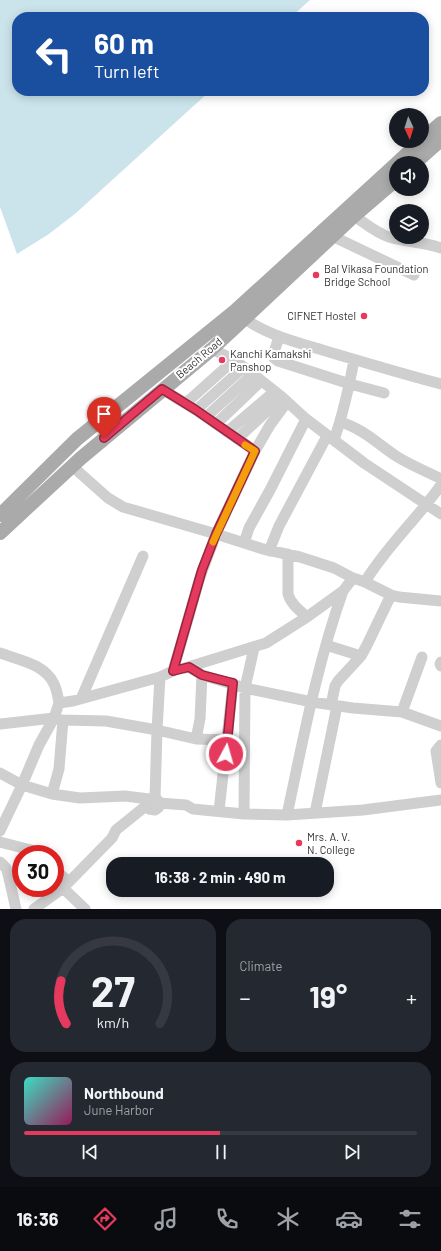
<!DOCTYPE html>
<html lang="en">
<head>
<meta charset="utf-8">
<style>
	:root { --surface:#171b24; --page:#242831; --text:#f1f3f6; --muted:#9ea1a6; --line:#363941; --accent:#e5395d }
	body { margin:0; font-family:Barlow,sans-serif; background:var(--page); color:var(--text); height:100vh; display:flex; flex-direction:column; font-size:15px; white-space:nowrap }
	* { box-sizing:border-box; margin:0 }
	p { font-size:13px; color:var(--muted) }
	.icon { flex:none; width:22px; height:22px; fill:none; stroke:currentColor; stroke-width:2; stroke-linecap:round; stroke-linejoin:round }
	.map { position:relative; height:909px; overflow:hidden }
	.sheet { display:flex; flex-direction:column; gap:10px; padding:10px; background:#0d0f14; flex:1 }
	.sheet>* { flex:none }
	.banner { position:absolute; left:12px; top:12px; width:417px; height:84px; border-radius:16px; box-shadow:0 2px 10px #0003; background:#1a4fa0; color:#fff; overflow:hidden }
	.needle { width:26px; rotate:176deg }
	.fabs { position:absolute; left:389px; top:108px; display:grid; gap:8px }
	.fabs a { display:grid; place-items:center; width:40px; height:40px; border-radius:50%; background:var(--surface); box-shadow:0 2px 10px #0003; font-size:20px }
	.speed { position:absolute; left:12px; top:845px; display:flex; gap:8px; font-size:20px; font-weight:700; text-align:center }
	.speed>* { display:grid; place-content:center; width:52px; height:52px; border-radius:50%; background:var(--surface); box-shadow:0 2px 10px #0003; line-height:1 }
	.speed .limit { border:6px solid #d22; background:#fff; color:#111 }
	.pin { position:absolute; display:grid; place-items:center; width:34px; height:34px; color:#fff; margin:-41px -17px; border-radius:50% 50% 50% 0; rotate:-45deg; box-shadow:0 0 4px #0007 }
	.pin .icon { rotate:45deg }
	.me { position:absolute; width:44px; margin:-22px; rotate:6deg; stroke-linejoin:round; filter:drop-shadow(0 0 3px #0008) }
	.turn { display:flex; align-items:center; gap:14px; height:84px; padding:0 16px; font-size:18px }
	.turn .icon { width:52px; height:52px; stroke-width:2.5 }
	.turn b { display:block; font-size:28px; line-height:34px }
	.big { font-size:30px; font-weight:700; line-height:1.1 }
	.sheet .card { flex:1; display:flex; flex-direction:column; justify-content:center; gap:6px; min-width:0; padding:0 14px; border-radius:16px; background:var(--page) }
	.sheet .dial { align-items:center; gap:0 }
	.dial svg { height:104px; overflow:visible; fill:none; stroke:var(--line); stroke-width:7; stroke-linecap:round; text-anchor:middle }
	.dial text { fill:var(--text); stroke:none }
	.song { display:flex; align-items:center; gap:12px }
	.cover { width:48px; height:48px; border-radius:6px; background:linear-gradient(135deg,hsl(170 70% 55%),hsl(330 70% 35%)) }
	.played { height:4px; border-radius:2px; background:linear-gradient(90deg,var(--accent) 50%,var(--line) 50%) }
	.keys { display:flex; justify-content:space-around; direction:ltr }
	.heat { display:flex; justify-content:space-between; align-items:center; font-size:22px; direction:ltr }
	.sheet .tiles { flex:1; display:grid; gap:10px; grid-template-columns:1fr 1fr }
	.card:last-child { grid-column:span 2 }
	.trip { position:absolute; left:106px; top:857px; width:228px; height:40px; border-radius:16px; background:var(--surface); box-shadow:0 2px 10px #0003; font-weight:700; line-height:40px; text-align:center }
	.menu { display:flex; height:64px; justify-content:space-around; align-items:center; background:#090b0e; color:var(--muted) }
	.menu .icon { width:28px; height:28px }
	.menu .current { color:var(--accent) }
	.menu b { font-size:18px; color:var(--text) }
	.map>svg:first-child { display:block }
</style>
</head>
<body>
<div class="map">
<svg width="441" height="909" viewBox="0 0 441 909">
	<rect width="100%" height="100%" fill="#fff"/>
	<path fill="#cbe4ec" d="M0,0H310L291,17H17V91H210L76,213L49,234L17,254L0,207Z"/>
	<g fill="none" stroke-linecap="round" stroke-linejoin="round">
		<path stroke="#cfcfcf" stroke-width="11" d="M354,216C365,223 376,233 389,237C406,242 424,242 441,248
			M332,236L414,275
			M239,314C261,334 300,343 329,352C366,363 403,374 441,384
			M279,337L273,355L274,358L278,361L350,384L384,393
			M212,349L234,360L253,374L282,397L306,419L364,463L441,514
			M162,389L196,410L255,451
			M186,403L234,360
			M196,410L244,367
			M206,417L253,374
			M340,422C362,428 378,444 396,456C410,465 426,471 441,479
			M216,424L261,381
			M227,432L274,392
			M237,439L282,397
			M334,440C343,414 349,387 354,360
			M72,466L108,498L123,507L216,534L263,549L300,557L334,568L353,578L365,582
			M441,485C417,519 386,547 365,582L391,595L399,597L441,601
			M244,543L249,528L270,490L306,419
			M269,551L279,526L327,436
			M288,554V594C291,604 299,610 307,617
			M326,645L361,656
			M0,653C19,660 45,664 54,684C57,690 58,697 59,703L73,701L160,677L173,671L200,577L216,534L255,451L270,425L287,402
			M441,662L440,664L441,666
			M189,667L202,675L245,688L312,702L353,708L402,712L441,726
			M185,668L266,643L307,617L343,591L353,578
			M81,699L143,556
			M331,705L335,686L338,681L361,656L367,645L391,595
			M402,712L422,657
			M0,724L54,718L59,703
			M196,739L228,740
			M441,745L436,751L441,783
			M0,773L22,785L52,794L80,798L125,796L149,799
			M52,794L59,769L63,720
			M155,798L157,730L196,739L200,719L202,675
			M159,803V807L155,810L149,809L147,805L149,799C153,797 158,798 159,803L186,805L193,809L244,814L287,815L363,810L441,800
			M219,811L233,683
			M315,813L337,706
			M244,814L245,688L254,648
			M287,815C303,740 317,664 343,591
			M0,831L22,785L39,745L54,718L63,720L106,721L157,730L160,677
			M0,842L31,850L36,854
			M0,862L6,868L8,874L16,909
			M55,870L69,882
			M63,888L85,909
			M34,909L63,888L112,838L116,830L147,805"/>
		<path stroke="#aaa" stroke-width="14" d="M422,140L441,123
			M397,163L421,141
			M415,163L441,140
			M0,515L77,439L235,311L396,164
			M0,533L81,458L212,349L354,216L396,180"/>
	</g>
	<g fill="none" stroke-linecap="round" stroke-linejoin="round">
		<defs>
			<path id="route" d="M104,438L162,389L196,410L255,451L216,534L202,570L173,671L189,667L202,675L233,683L226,754"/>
		</defs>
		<use href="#route" stroke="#95253c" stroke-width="10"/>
		<use href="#route" stroke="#e5395d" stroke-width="7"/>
		<path stroke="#f59e0b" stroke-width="7" d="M213,542L255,451L245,445"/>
	</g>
	<g fill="#e5395d" stroke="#fff" stroke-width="1.5">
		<circle cx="316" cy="275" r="4"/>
		<circle cx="364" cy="316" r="4"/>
		<circle cx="222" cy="360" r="4"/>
		<circle cx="299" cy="843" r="4"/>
	</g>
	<g text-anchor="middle" stroke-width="4" stroke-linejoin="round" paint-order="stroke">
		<g font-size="11" fill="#323232" stroke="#fff" text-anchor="start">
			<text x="324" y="273">Bal Vikasa Foundation<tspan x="324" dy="13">Bridge School</tspan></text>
			<text x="356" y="320" text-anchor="end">CIFNET Hostel</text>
			<text x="230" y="358">Kanchi Kamakshi<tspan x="230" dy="13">Panshop</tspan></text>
			<text x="307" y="841">Mrs. A. V.<tspan x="307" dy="13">N. College</tspan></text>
		</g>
		<g font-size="11" fill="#323232" stroke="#fff">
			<text transform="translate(199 358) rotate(-40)" y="4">Beach Road</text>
		</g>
	</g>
</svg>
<div class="fabs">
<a><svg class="needle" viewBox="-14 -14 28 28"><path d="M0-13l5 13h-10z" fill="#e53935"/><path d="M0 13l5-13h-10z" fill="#9ea1a6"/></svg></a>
<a><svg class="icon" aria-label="sound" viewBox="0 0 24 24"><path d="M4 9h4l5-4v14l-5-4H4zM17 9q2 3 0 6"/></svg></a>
<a><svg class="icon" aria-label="layers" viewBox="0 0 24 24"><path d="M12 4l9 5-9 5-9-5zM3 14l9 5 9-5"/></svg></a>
</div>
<div class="speed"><div class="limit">30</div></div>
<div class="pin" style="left:104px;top:438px;background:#d93025"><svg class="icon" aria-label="arrive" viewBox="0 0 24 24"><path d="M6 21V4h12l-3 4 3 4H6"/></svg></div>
<svg class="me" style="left:226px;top:754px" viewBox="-20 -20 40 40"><circle r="17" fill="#e5395d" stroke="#fff" stroke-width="3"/><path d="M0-11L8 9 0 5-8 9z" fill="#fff"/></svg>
<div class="trip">16:38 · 2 min · 490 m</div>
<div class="banner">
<div class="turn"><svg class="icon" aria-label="left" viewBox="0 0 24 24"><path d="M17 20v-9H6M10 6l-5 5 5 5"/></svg><div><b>60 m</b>Turn left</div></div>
</div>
</div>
<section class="sheet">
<div class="tiles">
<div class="card dial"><svg viewBox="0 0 100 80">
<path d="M14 69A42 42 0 1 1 86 69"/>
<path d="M14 69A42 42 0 0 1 10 36" stroke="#e5395d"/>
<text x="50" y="56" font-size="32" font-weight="700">27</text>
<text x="50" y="72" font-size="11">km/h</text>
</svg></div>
<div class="card"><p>Climate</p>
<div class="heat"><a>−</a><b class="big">19°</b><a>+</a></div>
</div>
<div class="card">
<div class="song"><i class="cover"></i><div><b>Northbound</b><p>June Harbor</p></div></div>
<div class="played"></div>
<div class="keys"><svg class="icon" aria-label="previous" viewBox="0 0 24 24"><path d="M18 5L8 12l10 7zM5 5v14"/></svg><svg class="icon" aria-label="pause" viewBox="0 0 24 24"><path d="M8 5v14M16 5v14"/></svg><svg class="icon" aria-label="next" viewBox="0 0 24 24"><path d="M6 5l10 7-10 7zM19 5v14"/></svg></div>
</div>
</div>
</section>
<nav class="menu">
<b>16:36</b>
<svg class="icon current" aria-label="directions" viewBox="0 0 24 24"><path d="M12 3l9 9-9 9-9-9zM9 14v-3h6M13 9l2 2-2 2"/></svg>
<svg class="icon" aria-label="music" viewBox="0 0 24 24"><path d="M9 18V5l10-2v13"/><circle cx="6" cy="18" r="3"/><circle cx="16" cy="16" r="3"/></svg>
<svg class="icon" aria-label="phone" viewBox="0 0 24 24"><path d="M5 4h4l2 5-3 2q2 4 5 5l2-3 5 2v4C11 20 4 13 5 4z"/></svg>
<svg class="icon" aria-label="climate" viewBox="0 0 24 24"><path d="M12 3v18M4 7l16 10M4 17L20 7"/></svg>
<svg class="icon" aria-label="car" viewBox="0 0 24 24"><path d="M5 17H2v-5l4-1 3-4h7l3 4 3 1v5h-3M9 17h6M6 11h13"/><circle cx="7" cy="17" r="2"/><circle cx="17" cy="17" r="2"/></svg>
<svg class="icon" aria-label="filters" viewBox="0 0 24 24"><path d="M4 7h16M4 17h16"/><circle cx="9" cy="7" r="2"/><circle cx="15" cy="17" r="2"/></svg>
</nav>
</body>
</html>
